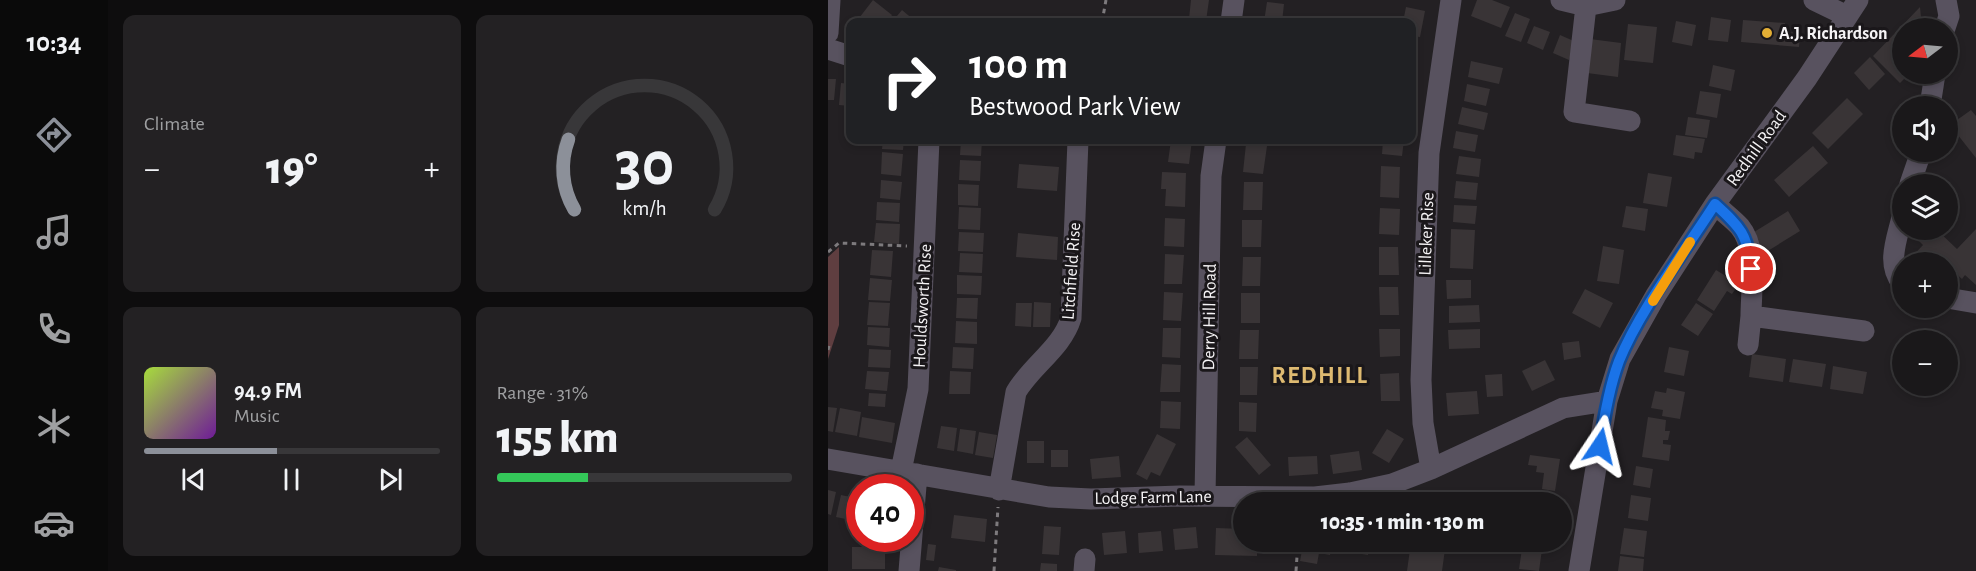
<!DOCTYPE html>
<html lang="en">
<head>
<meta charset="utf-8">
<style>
	:root { --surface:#1a181a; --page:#232123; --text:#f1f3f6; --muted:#9fa0a2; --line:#383739; --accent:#8c9099 }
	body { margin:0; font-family:"Alegreya Sans",sans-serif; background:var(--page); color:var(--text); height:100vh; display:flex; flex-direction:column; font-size:22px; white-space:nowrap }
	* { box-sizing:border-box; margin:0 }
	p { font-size:20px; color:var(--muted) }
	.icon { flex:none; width:33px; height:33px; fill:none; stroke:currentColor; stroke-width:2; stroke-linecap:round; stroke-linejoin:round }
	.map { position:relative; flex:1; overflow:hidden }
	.panel { display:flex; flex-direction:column; gap:15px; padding:15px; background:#0e0d0e; width:720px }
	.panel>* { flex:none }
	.top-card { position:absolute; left:18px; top:18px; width:570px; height:126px; border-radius:12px; box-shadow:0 3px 9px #0003,0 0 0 2px var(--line); background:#202124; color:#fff; overflow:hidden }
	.needle { width:39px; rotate:254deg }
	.fabs { position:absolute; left:1064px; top:18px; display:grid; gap:12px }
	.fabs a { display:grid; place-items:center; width:66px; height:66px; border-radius:50%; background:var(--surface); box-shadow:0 3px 9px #0003,0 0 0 2px var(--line); font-size:30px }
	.speed { position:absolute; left:18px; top:474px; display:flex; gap:12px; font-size:30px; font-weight:700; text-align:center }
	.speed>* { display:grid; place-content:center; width:78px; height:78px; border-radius:50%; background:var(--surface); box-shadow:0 3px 9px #0003,0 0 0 2px var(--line); line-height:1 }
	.speed .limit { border:9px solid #d22; background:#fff; color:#111 }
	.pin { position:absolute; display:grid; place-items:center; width:51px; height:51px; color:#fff; margin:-26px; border:3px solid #fff; border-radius:50%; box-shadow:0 2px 6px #0007 }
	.me { position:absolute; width:66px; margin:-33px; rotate:10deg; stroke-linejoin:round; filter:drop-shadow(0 0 4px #0008) }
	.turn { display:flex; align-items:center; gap:21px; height:126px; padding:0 24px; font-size:27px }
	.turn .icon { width:78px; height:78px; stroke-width:2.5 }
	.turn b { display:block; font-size:42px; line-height:51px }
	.big { font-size:45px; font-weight:800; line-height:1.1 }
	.panel .card { flex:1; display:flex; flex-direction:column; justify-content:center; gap:9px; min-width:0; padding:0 21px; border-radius:12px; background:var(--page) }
	.panel .dial { align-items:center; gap:0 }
	.dial svg { height:156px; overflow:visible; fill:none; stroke:var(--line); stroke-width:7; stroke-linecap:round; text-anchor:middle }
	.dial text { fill:var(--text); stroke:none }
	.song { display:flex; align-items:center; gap:18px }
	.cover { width:72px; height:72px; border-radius:9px; background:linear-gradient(135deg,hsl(80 70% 55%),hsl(280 70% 35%)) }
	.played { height:6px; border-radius:3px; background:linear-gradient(90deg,var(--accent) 45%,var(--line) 45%) }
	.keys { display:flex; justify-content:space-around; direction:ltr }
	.heat { display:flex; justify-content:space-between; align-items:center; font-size:33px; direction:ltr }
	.charge { height:9px; border-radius:4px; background:linear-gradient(90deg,#34c759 31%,var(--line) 0) }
	.panel .tiles { flex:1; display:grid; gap:15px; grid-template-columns:repeat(2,1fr) }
	.trip { position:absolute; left:405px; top:492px; width:339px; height:60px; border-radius:30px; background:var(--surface); box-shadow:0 3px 9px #0003,0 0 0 2px var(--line); font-weight:800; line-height:60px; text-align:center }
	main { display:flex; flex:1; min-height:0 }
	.dock { display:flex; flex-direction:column; width:108px; justify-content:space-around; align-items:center; background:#0a0a0a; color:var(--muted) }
	.dock .icon { width:42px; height:42px }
	.dock .current { color:var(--accent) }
	.dock b { font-size:27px; color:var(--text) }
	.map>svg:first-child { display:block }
</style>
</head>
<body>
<main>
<nav class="dock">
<b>10:34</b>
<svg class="icon current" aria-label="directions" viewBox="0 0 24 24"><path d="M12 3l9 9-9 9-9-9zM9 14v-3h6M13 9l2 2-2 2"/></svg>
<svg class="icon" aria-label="music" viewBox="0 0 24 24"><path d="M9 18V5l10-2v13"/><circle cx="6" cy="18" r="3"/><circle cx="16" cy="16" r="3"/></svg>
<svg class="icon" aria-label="phone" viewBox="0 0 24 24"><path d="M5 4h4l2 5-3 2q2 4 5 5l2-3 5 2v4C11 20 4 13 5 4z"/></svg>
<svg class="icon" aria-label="climate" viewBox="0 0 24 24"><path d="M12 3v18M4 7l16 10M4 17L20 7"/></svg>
<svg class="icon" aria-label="car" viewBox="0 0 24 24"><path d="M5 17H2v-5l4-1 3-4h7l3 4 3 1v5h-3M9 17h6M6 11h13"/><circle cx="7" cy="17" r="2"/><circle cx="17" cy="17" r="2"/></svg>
</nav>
<section class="panel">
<div class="tiles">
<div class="card"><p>Climate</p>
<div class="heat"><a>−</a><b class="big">19°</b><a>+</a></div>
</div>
<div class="card dial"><svg viewBox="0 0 100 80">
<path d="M14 69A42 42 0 1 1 86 69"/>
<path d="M14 69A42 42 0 0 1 11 33" stroke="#8c9099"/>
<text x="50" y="56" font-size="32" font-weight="700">30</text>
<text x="50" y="72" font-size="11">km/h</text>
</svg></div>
<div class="card">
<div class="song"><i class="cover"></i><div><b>94.9 FM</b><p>Music</p></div></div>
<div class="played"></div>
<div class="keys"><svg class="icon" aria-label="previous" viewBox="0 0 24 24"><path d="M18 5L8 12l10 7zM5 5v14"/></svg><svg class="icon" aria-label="pause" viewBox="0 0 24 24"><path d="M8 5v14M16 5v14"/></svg><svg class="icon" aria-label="next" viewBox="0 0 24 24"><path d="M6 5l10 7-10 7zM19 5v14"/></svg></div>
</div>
<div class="card"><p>Range · 31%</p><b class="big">155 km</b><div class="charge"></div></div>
</div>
</section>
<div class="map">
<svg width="1148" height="571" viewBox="0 0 1148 571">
	<rect width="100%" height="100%" fill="#232023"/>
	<path fill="#5f3e40" d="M11,247V325L0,359V257Z"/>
	<path fill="#393436" d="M45,0L64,15L59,22H28Z
		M363,0H381L378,21L361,19Z
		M649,0H664L682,7L673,28L643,16Z
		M439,2L456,4L454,22H436Z
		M578,7L597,11L592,37L584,36V22H575Z
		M1092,7L1094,28H1074V51L1070,55L1074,59V74H1081L1072,83L1045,56Z
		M74,10L87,21L86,22H64Z
		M687,13L702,19L693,42L677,36Z
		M883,17L903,20L900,42L880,40Z
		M915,20L957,23L956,32L972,33L971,47L913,42Z
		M848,21L868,25L864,46L844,42Z
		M800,24L829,27L825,63L796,60Z
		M706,26L722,32L715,50L699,43Z
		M732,35L748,42L741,60L725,53Z
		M762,39L793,43L790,77L759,73Z
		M584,48L589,49L585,79L584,78Z
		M1042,57L1057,74L1041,90L1026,73Z
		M643,61L675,68L671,84L640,77Z
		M885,65L907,70L903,91L881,86Z
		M0,79H8L6,100H0Z
		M13,83L22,84V106L11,105Z
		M639,84L662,89L658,106L636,101Z
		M872,91L893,94L889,118L868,114Z
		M1019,98L1035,114L1000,149L984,133Z
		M634,107L660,113L656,130L630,124Z
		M1143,110L1148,116V158L1122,125Z
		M860,117L882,120L879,138L857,135Z
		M628,131L650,135L647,152L625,148Z
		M848,135L877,139L874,153L867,152L866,159L845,155Z
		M55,140H76L75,150L54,149Z
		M133,140H154L153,156L132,155Z
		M343,140H364L361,164L340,162Z
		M555,140H576L574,156L554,154Z
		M418,144L439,146L435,174L415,172Z
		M985,146L1000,163L961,197L946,180Z
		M54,152L75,154L73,176L53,174Z
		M631,156L653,159L651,177L628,174Z
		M132,160L153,161L152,181L131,180Z
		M191,164L231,167L229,191L189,188Z
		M553,166L572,167L571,198L552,197Z
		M334,172L358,173L357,207L337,206L338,189H333Z
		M820,173L844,177L839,207L815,203Z
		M53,180L74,182L72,200L52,198Z
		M628,181L650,183L648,200L626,198Z
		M416,182H435L434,210H415Z
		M130,184L151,185L150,206L130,205Z
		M49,202L72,203L71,222L48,220Z
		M626,205L649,206L647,224L625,222Z
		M798,206L820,209L817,231L794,227Z
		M131,207L153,208L152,230L130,229Z
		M552,208L572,209L571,235L551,234Z
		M960,211L972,231L930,257L918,237Z
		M337,218L357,219L356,247L336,246Z
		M414,220H434L433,247H414Z
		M48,223L72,224L71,244L46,242Z
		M623,229L647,230L645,269L622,268Z
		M1148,229V285L1137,275L1134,279L1111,258L1107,262H1079L1095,245L1081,231L1083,230H1109L1129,249Z
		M131,232L156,233L155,252L130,251Z
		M190,233L230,237L229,260L188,257Z
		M775,246L796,250L791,284L769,281Z
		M551,247H570L571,275H551Z
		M44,250L65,251L63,277L42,275Z
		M132,253L155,254L154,273L131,272Z
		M337,254L356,255L354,284H336Z
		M415,257H433L432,286H414Z
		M888,270L911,284L904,294L899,291L886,311L869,300Z
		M129,275L154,276L153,295L129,294Z
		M42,278L64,280L62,301L40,300Z
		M618,280H643V298L619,299Z
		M551,287H570L571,315H552Z
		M757,289L785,303L772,328L744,313Z
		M336,292L355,293L353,321L335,320Z
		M413,293H432V323H413Z
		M129,298H150L149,319L128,318Z
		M41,302L62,303L60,326L39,325Z
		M206,302L223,303L222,327H205Z
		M188,303H204L203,327L187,326Z
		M868,303L885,314L870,336L853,325Z
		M651,305L652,322L621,323V306Z
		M128,321L149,322V344L127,343Z
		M40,327L62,328L61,347L39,345Z
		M335,328H353L352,358L334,357Z
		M551,329H572V356L552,357Z
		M652,329V348L621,349L620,330Z
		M412,330H431L430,359H411Z
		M751,341L753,357L736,360L734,343Z
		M125,347L146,348L145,369L124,368Z
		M841,347L861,351L856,376L836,372Z
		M41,349L63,350L62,368L40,367Z
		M924,354L958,359L955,382L921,377Z
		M965,359L998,364L994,387L961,382Z
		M717,360L727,380L704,391L694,371Z
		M334,364L353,365L352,392H332Z
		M1005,366L1039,372L1035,394L1002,389Z
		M412,367H430L429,395H412Z
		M39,371L61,372L59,391L37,389Z
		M122,371L143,372L142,394H121Z
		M571,373L572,401H553L552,374Z
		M674,374L675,396L659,397L657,375Z
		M839,388L857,392L852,419L834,416L835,410L823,408L827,391L838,393Z
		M649,391L651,414L620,416L618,393Z
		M41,393L58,394L57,407L40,406Z
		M333,401L353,402L352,429L332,428Z
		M411,402L429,403L428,432L411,431Z
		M0,407L9,408L5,432L0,431Z
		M12,408L33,412L29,436L7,432Z
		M34,417L67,423L64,443L31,437Z
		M820,417L838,420L837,431H842L840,440H835V444L843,445L841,461L814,457Z
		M113,426L129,428L126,451L109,448Z
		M132,429L148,431L145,454L129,451Z
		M559,429L576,439L561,463L544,453Z
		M151,432L169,435L165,458L147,455Z
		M329,434L348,444L332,476L323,472L319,480L308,474Z
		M419,437L443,465L431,475L407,447Z
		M199,441H216V463H199Z
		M223,450H240V467H223Z
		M531,451L534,470L505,474L502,455Z
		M702,455L732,459L727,491L714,489L716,473L708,472L709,466L700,465Z
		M291,456L293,477L264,479L262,459Z
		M489,456L490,474L461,476L460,457Z
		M808,466L825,469L822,488L805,485Z
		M0,490L8,492L3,515L0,514Z
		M13,495L32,499V522L8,517Z
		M803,495L823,498L820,521L800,518Z
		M126,515L159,519L157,542L123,538Z
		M216,526L233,527L231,555L214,554Z
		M368,527L370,548L347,550L345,529Z
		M388,528L416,529V542H429V556L387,555Z
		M796,528L819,531L816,557L792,554Z
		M297,531L299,553L276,555L274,533Z
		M333,531L335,551L311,553L310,533Z
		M443,542H461L459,554L441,552Z
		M481,542H504L502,555L491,553L489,564L472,561L475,545H480Z
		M517,542H541L540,555L516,551Z
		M549,542H577L576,546Z
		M583,542H618L614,571H579Z
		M695,542H715L711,571L691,569Z
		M100,544L108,545L106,561L98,560Z
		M24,547H57V569H24Z
		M792,556L816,559L815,571H790Z
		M213,563L229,564V571H212Z
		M111,567L128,570V571H110Z"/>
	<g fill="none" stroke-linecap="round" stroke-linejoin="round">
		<path stroke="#7d7a7d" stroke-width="3" stroke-dasharray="4.5 4.5" stroke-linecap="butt" d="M274,22L278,0
			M0,252L11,243L79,246
			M0,350L1,346
			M166,571L170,507
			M468,571L470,542"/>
		<path stroke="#58525f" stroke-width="21" d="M733,0L758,6L787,0
			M986,0L1019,16
			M758,6L746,112L802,121
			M403,22L406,0
			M1117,28L1121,16L1118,0
			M0,33L2,0
			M0,49L22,56
			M1102,106L1107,74
			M1082,184L1093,152
			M887,204C895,212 905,219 912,227C930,249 923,290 923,316
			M1074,217C1069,239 1058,264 1074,283
			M1119,298L1148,303
			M920,345L923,316L1036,331
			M0,459L221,497L263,499L352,496L487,497L522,493L564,484L603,469L735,408L779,401
			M603,469L595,423L593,380L601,153L623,0
			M73,471L90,389L101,140
			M171,490L188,392C204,365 234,348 243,318L250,140
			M377,496L383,176L388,140
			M81,571L89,474
			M256,571L257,559
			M751,571L779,401L792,359L828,295L887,204L979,78L1030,0"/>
	</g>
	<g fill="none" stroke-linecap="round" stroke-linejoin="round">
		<defs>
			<path id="route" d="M772,446C776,417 781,388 791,361C811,311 857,251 887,204C912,227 920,234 923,269"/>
		</defs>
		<use href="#route" stroke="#114b97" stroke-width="15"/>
		<use href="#route" stroke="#1a73e8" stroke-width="10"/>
		<path stroke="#f59e0b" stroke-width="10" d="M825,301L862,242"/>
	</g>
	<circle fill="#e3ae35" stroke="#1a171a" stroke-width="2" cx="939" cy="33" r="6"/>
	<g text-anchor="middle" stroke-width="6" stroke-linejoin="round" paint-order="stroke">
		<g font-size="18" font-weight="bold" fill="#f5f3f5" stroke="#1a171a" text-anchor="start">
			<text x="951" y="39">A.J. Richardson</text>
		</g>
		<g font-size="18" fill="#f5f3f5" stroke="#1a171a">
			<text transform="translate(928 148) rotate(-54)" y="6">Redhill Road</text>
			<text transform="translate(598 234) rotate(-88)" y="6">Lilleker Rise</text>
			<text transform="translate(243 271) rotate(-86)" y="6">Litchfield Rise</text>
			<text transform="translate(94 306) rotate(-87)" y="6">Houldsworth Rise</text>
			<text transform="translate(381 317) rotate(-89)" y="6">Derry Hill Road</text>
			<text transform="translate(325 497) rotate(-1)" y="6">Lodge Farm Lane</text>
		</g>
		<g font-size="24" font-weight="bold" letter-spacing="1.5" fill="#deba71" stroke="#1a171a">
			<text x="492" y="383">REDHILL</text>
		</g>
	</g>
</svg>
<div class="fabs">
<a><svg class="needle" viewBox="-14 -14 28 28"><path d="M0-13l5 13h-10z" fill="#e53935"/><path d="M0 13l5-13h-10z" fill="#9fa0a2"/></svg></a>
<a><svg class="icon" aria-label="sound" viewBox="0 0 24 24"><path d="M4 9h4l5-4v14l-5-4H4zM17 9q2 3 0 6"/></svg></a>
<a><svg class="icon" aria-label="layers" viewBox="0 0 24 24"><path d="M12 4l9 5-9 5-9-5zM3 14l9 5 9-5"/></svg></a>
<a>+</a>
<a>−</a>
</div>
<div class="speed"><div class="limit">40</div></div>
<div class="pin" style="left:923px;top:269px;background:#d93025"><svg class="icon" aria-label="arrive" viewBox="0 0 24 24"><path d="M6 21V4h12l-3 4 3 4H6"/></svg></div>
<svg class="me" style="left:772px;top:446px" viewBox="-20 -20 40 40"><path d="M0-17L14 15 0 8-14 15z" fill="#1a73e8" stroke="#fff" stroke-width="4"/></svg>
<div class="trip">10:35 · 1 min · 130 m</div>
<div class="top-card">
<div class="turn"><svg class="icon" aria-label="right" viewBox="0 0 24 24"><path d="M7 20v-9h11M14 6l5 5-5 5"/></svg><div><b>100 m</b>Bestwood Park View</div></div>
</div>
</div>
</main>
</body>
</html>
